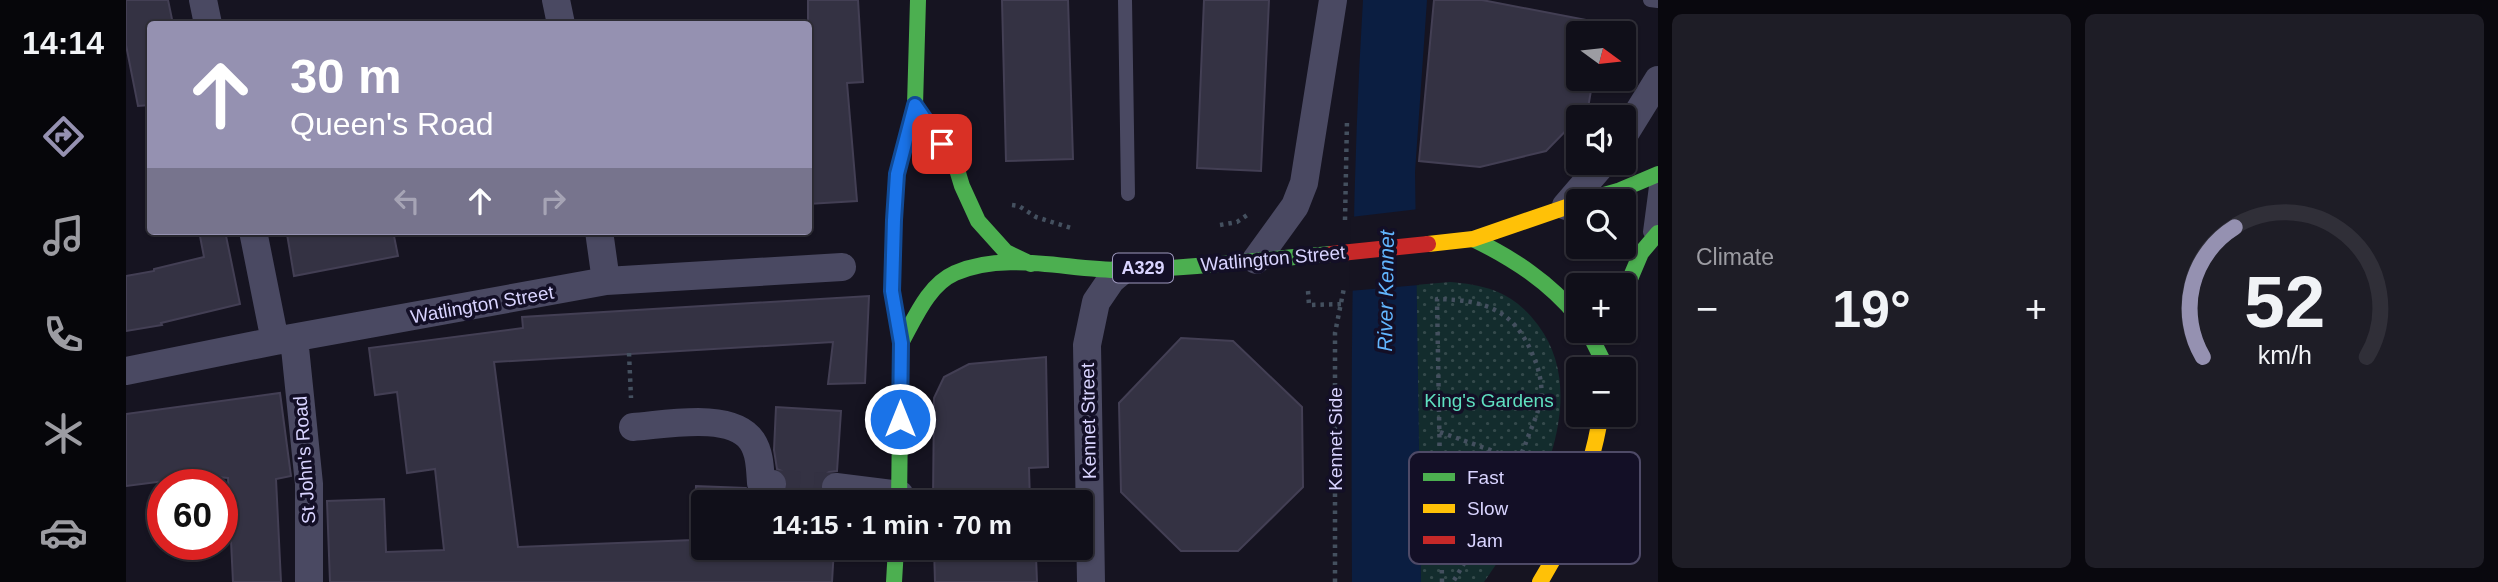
<!DOCTYPE html>
<html lang="en">
<head>
<meta charset="utf-8">
<style>
	:root { --surface:#100f19; --page:#1e1d26; --text:#f1f3f6; --muted:#9c9ca2; --line:#302f38; --accent:#9591b1 }
	body { margin:0; font-family:Arial,sans-serif; background:var(--page); color:var(--text); height:100vh; display:flex; flex-direction:column; font-size:26px; white-space:nowrap }
	* { box-sizing:border-box; margin:0 }
	p { font-size:23px; color:var(--muted) }
	.icon { flex:none; width:38px; height:38px; fill:none; stroke:currentColor; stroke-width:2; stroke-linecap:round; stroke-linejoin:round }
	.map { position:relative; flex:1; overflow:hidden }
	.panel { display:flex; flex-direction:column; gap:14px; padding:14px; background:#09080e; width:840px }
	.panel>* { flex:none }
	.hud { position:absolute; left:21px; top:21px; width:665px; height:214px; border-radius:7px; box-shadow:0 2px 5px #0004,0 0 0 2px var(--line); background:#9591b1; color:#fff; overflow:hidden }
	.needle { width:46px; rotate:105deg }
	.buttons { position:absolute; left:1440px; top:21px; display:grid; gap:14px }
	.buttons a { display:grid; place-items:center; width:70px; height:70px; border-radius:7px; background:var(--surface); box-shadow:0 2px 5px #0004,0 0 0 2px var(--line); font-size:35px }
	.speed { position:absolute; left:21px; top:469px; display:flex; gap:14px; font-size:35px; font-weight:700; text-align:center }
	.speed>* { display:grid; place-content:center; width:91px; height:91px; border-radius:50%; background:var(--surface); box-shadow:0 2px 5px #0004,0 0 0 2px var(--line); line-height:1 }
	.speed .limit { border:10px solid #d22; background:#fff; color:#111 }
	.pin { position:absolute; display:grid; place-items:center; width:60px; height:60px; color:#fff; margin:-30px; border-radius:14px; box-shadow:0 4px 10px #0006 }
	.me { position:absolute; width:77px; margin:-38px; rotate:0deg; stroke-linejoin:round; filter:drop-shadow(0 0 5px #0008) }
	.turn { display:flex; align-items:center; gap:24px; height:147px; padding:0 28px; font-size:32px }
	.turn .icon { width:91px; height:91px; stroke-width:2.5 }
	.turn b { display:block; font-size:49px; line-height:60px }
	.lanes { display:flex; align-items:center; height:66px; padding:0 28px; background:#0003; justify-content:center; gap:35px; direction:ltr }
	.lanes .off { opacity:.35 }
	.big { font-size:52px; font-weight:700; line-height:1.1 }
	.panel .card { flex:1; display:flex; flex-direction:column; justify-content:center; gap:10px; min-width:0; padding:0 24px; border-radius:10px; background:var(--page) }
	.panel .dial { align-items:center; gap:0 }
	.dial svg { height:182px; overflow:visible; fill:none; stroke:var(--line); stroke-width:7; stroke-linecap:round; text-anchor:middle }
	.dial text { fill:var(--text); stroke:none }
	.heat { display:flex; justify-content:space-between; align-items:center; font-size:38px; direction:ltr }
	.panel .tiles { flex:1; display:grid; gap:14px; grid-template-columns:repeat(2,1fr) }
	.trip { position:absolute; left:565px; top:490px; width:402px; height:70px; border-radius:7px; background:var(--surface); box-shadow:0 2px 5px #0004,0 0 0 2px var(--line); font-weight:700; line-height:70px; text-align:center }
	main { display:flex; flex:1; min-height:0 }
	.menu { display:flex; flex-direction:column; width:126px; justify-content:space-around; align-items:center; background:#06060a; color:var(--muted) }
	.menu .icon { width:49px; height:49px }
	.menu .current { color:var(--accent) }
	.menu b { font-size:32px; color:var(--text) }
	.map>svg:first-child { display:block }
</style>
</head>
<body>
<main>
<nav class="menu">
<b>14:14</b>
<svg class="icon current" aria-label="directions" viewBox="0 0 24 24"><path d="M12 3l9 9-9 9-9-9zM9 14v-3h6M13 9l2 2-2 2"/></svg>
<svg class="icon" aria-label="music" viewBox="0 0 24 24"><path d="M9 18V5l10-2v13"/><circle cx="6" cy="18" r="3"/><circle cx="16" cy="16" r="3"/></svg>
<svg class="icon" aria-label="phone" viewBox="0 0 24 24"><path d="M5 4h4l2 5-3 2q2 4 5 5l2-3 5 2v4C11 20 4 13 5 4z"/></svg>
<svg class="icon" aria-label="climate" viewBox="0 0 24 24"><path d="M12 3v18M4 7l16 10M4 17L20 7"/></svg>
<svg class="icon" aria-label="car" viewBox="0 0 24 24"><path d="M5 17H2v-5l4-1 3-4h7l3 4 3 1v5h-3M9 17h6M6 11h13"/><circle cx="7" cy="17" r="2"/><circle cx="17" cy="17" r="2"/></svg>
</nav>
<div class="map">
<svg width="1532" height="582" viewBox="0 0 1532 582">
	<defs>
		<pattern id="garden-dots" width="8" height="8" patternUnits="userSpaceOnUse" patternTransform="scale(1.75)"><rect width="8" height="8" fill="#132c2d"/><path d="M2 2h.1M6 6h.1" fill="none" stroke="#354a4c" stroke-width="1.8" stroke-linecap="round"/></pattern>
	</defs>
	<rect width="100%" height="100%" fill="#161421"/>
	<path fill="url(#garden-dots)" d="M1324,282C1362,285 1388,293 1412,325C1469,401 1405,516 1358,582H1295L1289,285Z"/>
	<path fill="#0b1e41" d="M1237,0H1301L1289,172L1295,582H1226C1225,388 1225,194 1237,0Z"/>
	<path fill="#161421" d="M1293,209V285L1223,291L1225,217Z"/>
	<path fill="#343243" stroke="#433f54" stroke-width="2" d="M0,0H42L47,24H24V105L12,106L0,45Z
		M682,0H732L737,82L721,83L731,201L682,204Z
		M876,0H942L947,159L880,161Z
		M1078,0H1143L1135,171L1071,168Z
		M1308,0H1356L1476,23L1474,33H1452V79H1467L1462,108L1420,151L1354,167L1293,161Z
		M73,231H99L114,304L35,323L36,325L0,331V276L28,271V269L78,257Z
		M179,231H267L272,256L168,276L161,234Z
		M743,296L739,383L702,384L707,342L368,362L392,547L567,540L570,486L620,488L627,497L644,501L654,499L660,493L663,485L661,478L656,471L651,469L648,450L650,407L715,411L711,471L703,472L697,476L694,486L695,494L705,502H578V548H708L706,582H204L201,501L258,499L260,552L318,550L309,469L281,473L271,392L249,395L243,348L397,328L396,317Z
		M1055,338L1107,341L1176,407L1177,487L1112,551H1055L995,492L993,403Z
		M920,357L922,467L903,468L904,502H807L808,398L818,377L843,364Z
		M154,393L165,476L150,479L155,582H107L102,478L78,476L0,486V414Z
		M808,548H897V556H910L911,582H809Z"/>
	<g fill="none" stroke-linecap="round" stroke-linejoin="round">
		<path stroke="#333142" stroke-width="28" stroke-dasharray="28 14" stroke-linecap="butt" d="M646,484L710,487"/>
		<path stroke="#44505f" stroke-width="4.5" stroke-dasharray="3.5 5" stroke-linecap="butt" d="M886,205L893,206L910,217L945,228
			M1219,220L1221,120
			M1094,225L1111,222L1124,213
			M1182,291L1183,305L1216,304
			M503,353L505,398
			M1314,432L1392,460L1426,478
			M1209,582V333L1218,288
			M1316,582L1311,299C1360,300 1389,310 1408,358C1413,369 1417,387 1415,399C1412,415 1404,430 1399,445C1379,493 1354,537 1327,582"/>
		<path stroke="#4a4962" stroke-width="14" d="M999,0L1002,194
			M1524,0L1532,1
			M1524,232L1531,179"/>
		<path stroke="#4a4962" stroke-width="28" d="M77,0L82,24
			M430,0L435,24
			M1498,135L1532,80
			M1440,206L1477,163
			M127,231L149,341
			M473,231L480,281
			M1130,260L1169,206L1178,183L1207,0
			M168,338L183,484V582
			M0,371L149,341L480,281L716,267
			M507,427C538,425 606,411 626,441C634,453 634,469 635,483L646,484
			M710,487L774,495
			M965,582L961,345L970,302L985,280L997,270"/>
		<path stroke="#4caf50" stroke-width="16" d="M789,105L829,163L836,186L852,221L880,252L905,264
			M1457,201L1492,191L1532,174
			M1347,239C1388,259 1423,282 1452,317
			M1498,293L1515,253L1532,233
			M1462,331L1481,369
			M775,343C789,318 802,285 829,273C881,250 944,271 998,270C1067,269 1136,259 1205,254
			M773,502L775,343L766,291L768,220L771,174L789,105L792,0
			M768,582L770,548"/>
		<path stroke="#ffc107" stroke-width="16" d="M1302,244L1347,239L1452,203
			M1414,582C1446,531 1464,474 1475,415"/>
		<path stroke="#c62828" stroke-width="16" d="M1205,254L1302,244"/>
	</g>
	<g fill="none" stroke-linecap="round" stroke-linejoin="round">
		<defs>
			<path id="route" d="M774,419L775,343L766,291L768,220L771,174L789,105L816,144"/>
		</defs>
		<use href="#route" stroke="#114b97" stroke-width="18"/>
		<use href="#route" stroke="#1a73e8" stroke-width="12"/>
	</g>
	<g text-anchor="middle" stroke-width="7" stroke-linejoin="round" paint-order="stroke">
		<rect fill="#130f26" stroke="#9e99be" stroke-width="2" x="987" y="253.5" width="60" height="29" rx="5"/>
		<g font-size="18" font-weight="bold" fill="#d9d4ff">
			<text x="1017" y="274">A329</text>
		</g>
		<g font-size="19" fill="#d9d4ff" stroke="#130f26">
			<text transform="translate(1147 258) rotate(-5)" y="7">Watlington Street</text>
			<text transform="translate(356 304) rotate(-10)" y="7">Watlington Street</text>
			<text transform="translate(962 421) rotate(-91)" y="7">Kennet Street</text>
			<text transform="translate(1209 439) rotate(-90)" y="7">Kennet Side</text>
			<text transform="translate(178 460) rotate(-94)" y="7">St John's Road</text>
		</g>
		<g font-size="19" fill="#5fe0c0" stroke="#130f26">
			<text x="1363" y="407">King's Gardens</text>
		</g>
		<g font-size="21" font-style="italic" fill="#62b6ff" stroke="#130f26">
			<text transform="translate(1260 291) rotate(-89)" y="7">River Kennet</text>
		</g>
	</g>
	<rect x="1283" y="452" width="231" height="112" rx="10" fill="#130f26" stroke="#4e4a67" stroke-width="2"/>
	<rect x="1297" y="473" width="32" height="8" fill="#4caf50"/>
	<rect x="1297" y="504" width="32" height="9" fill="#ffc107"/>
	<rect x="1297" y="536" width="32" height="8" fill="#c62828"/>
	<g font-size="19" fill="#d9d4ff">
		<text x="1341" y="484">Fast</text>
		<text x="1341" y="515">Slow</text>
		<text x="1341" y="547">Jam</text>
	</g>
</svg>
<div class="buttons">
<a><svg class="needle" viewBox="-14 -14 28 28"><path d="M0-13l5 13h-10z" fill="#e53935"/><path d="M0 13l5-13h-10z" fill="#9c9ca2"/></svg></a>
<a><svg class="icon" aria-label="sound" viewBox="0 0 24 24"><path d="M4 9h4l5-4v14l-5-4H4zM17 9q2 3 0 6"/></svg></a>
<a><svg class="icon" aria-label="search" viewBox="0 0 24 24"><circle cx="10" cy="10" r="6"/><path d="M15 15l6 6"/></svg></a>
<a>+</a>
<a>−</a>
</div>
<div class="speed"><div class="limit">60</div></div>
<div class="pin" style="left:816px;top:144px;background:#d93025"><svg class="icon" aria-label="arrive" viewBox="0 0 24 24"><path d="M6 21V4h12l-3 4 3 4H6"/></svg></div>
<svg class="me" style="left:774px;top:419px" viewBox="-20 -20 40 40"><circle r="17" fill="#1a73e8" stroke="#fff" stroke-width="3"/><path d="M0-11L8 9 0 5-8 9z" fill="#fff"/></svg>
<div class="trip">14:15 · 1 min · 70 m</div>
<div class="hud">
<div class="turn"><svg class="icon" aria-label="ahead" viewBox="0 0 24 24"><path d="M12 20V5M6 11l6-6 6 6"/></svg><div><b>30 m</b>Queen's Road</div></div>
<div class="lanes"><svg class="icon off" aria-label="left" viewBox="0 0 24 24"><path d="M17 20v-9H6M10 6l-5 5 5 5"/></svg><svg class="icon" aria-label="ahead" viewBox="0 0 24 24"><path d="M12 20V5M6 11l6-6 6 6"/></svg><svg class="icon off" aria-label="right" viewBox="0 0 24 24"><path d="M7 20v-9h11M14 6l5 5-5 5"/></svg></div>
</div>
</div>
<section class="panel">
<div class="tiles">
<div class="card"><p>Climate</p>
<div class="heat"><a>−</a><b class="big">19°</b><a>+</a></div>
</div>
<div class="card dial"><svg viewBox="0 0 100 80">
<path d="M14 69A42 42 0 1 1 86 69"/>
<path d="M14 69A42 42 0 0 1 28 12" stroke="#9591b1"/>
<text x="50" y="56" font-size="32" font-weight="700">52</text>
<text x="50" y="72" font-size="11">km/h</text>
</svg></div>
</div>
</section>
</main>
</body>
</html>
